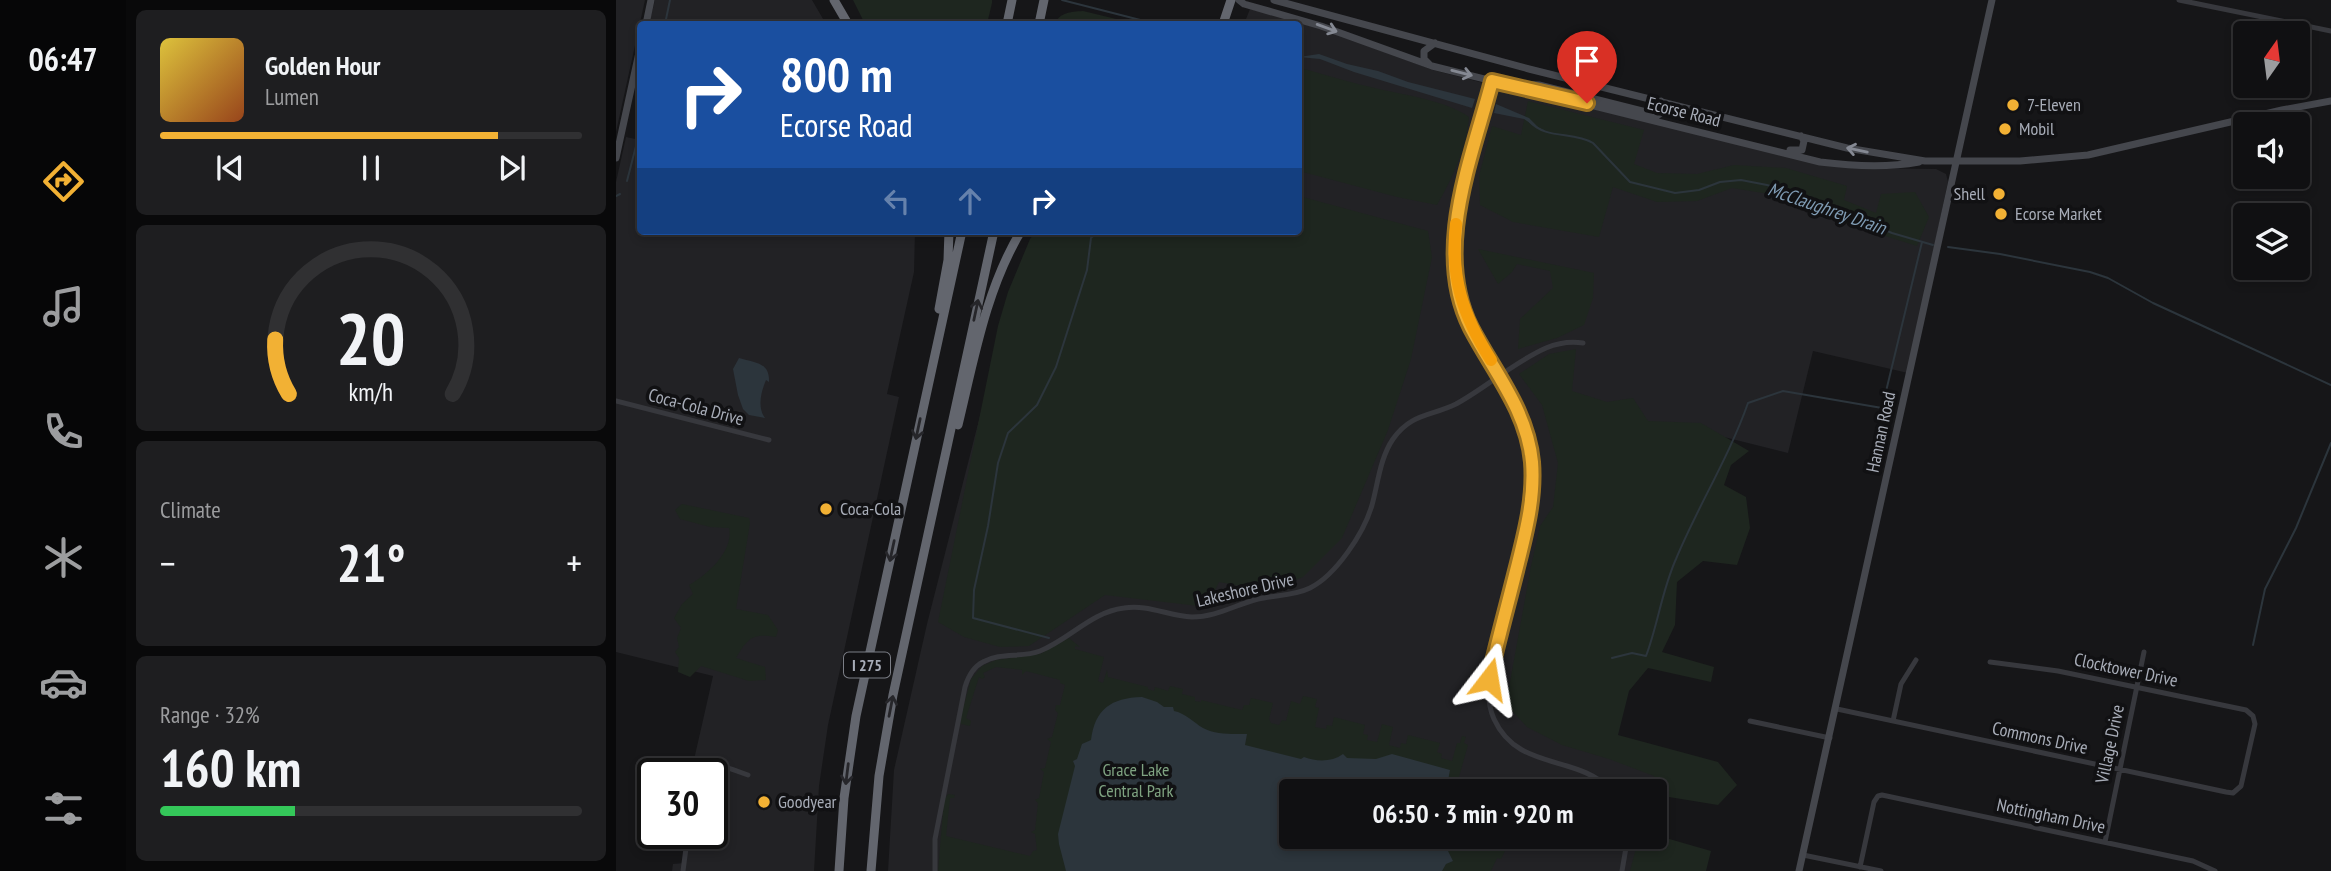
<!DOCTYPE html>
<html lang="en">
<head>
<meta charset="utf-8">
<style>
	:root { --surface:#101012; --page:#1e1e20; --text:#f1f3f6; --muted:#9c9d9f; --line:#303032; --accent:#f2b134 }
	body { margin:0; font-family:"PT Sans Narrow",sans-serif; background:var(--page); color:var(--text); height:100vh; display:flex; flex-direction:column; font-size:26px; white-space:nowrap }
	* { box-sizing:border-box; margin:0 }
	p { font-size:23px; color:var(--muted) }
	.icon { flex:none; width:38px; height:38px; fill:none; stroke:currentColor; stroke-width:2; stroke-linecap:round; stroke-linejoin:round }
	.map { position:relative; flex:1; overflow:hidden }
	.drawer { display:flex; flex-direction:column; gap:10px; padding:10px; background:#09090a; width:490px }
	.drawer>* { flex:none }
	.guide { position:absolute; left:21px; top:21px; width:665px; height:214px; border-radius:7px; box-shadow:0 4px 10px #0003,0 0 0 2px var(--line); background:#1a4fa0; color:#fff; overflow:hidden }
	.needle { width:46px; rotate:14deg }
	.tools { position:absolute; left:1617px; top:21px; display:grid; gap:14px }
	.tools a { display:grid; place-items:center; width:77px; height:77px; border-radius:7px; background:var(--surface); box-shadow:0 4px 10px #0003,0 0 0 2px var(--line); font-size:35px }
	.speed { position:absolute; left:21px; top:758px; display:flex; gap:14px; font-size:35px; font-weight:700; text-align:center }
	.speed>* { display:grid; place-content:center; width:91px; height:91px; border-radius:50%; background:var(--surface); box-shadow:0 4px 10px #0003,0 0 0 2px var(--line); line-height:1 }
	.speed .limit { border:4px solid #111; border-radius:10px; background:#fff; color:#111 }
	.pin { position:absolute; display:grid; place-items:center; width:60px; height:60px; color:#fff; margin:-72px -30px; border-radius:50% 50% 50% 0; rotate:-45deg; box-shadow:0 0 7px #0007 }
	.pin .icon { rotate:45deg }
	.me { position:absolute; width:77px; margin:-38px; rotate:14deg; stroke-linejoin:round; filter:drop-shadow(0 0 5px #0008) }
	.turn { display:flex; align-items:center; gap:24px; height:147px; padding:0 28px; font-size:32px }
	.turn .icon { width:91px; height:91px; stroke-width:2.5 }
	.turn b { display:block; font-size:49px; line-height:60px }
	.lanes { display:flex; align-items:center; height:66px; padding:0 28px; background:#0003; justify-content:center; gap:35px; direction:ltr }
	.lanes .off { opacity:.35 }
	.big { font-size:52px; font-weight:600; line-height:1.1 }
	.drawer .widget { flex:1; display:flex; flex-direction:column; justify-content:center; gap:10px; min-width:0; padding:0 24px; border-radius:10px; background:var(--page) }
	.drawer .dial { align-items:center; gap:0 }
	.dial svg { height:182px; overflow:visible; fill:none; stroke:var(--line); stroke-width:7; stroke-linecap:round; text-anchor:middle }
	.dial text { fill:var(--text); stroke:none }
	.song { display:flex; align-items:center; gap:21px }
	.cover { width:84px; height:84px; border-radius:10px; background:linear-gradient(135deg,hsl(50 70% 55%),hsl(20 70% 35%)) }
	.played { height:7px; border-radius:4px; background:linear-gradient(90deg,var(--accent) 80%,var(--line) 80%) }
	.keys { display:flex; justify-content:space-around; direction:ltr }
	.heat { display:flex; justify-content:space-between; align-items:center; font-size:38px; direction:ltr }
	.charge { height:10px; border-radius:5px; background:linear-gradient(90deg,#34c759 32%,var(--line) 0) }
	.trip { position:absolute; left:663px; top:779px; width:388px; height:70px; border-radius:7px; background:var(--surface); box-shadow:0 4px 10px #0003,0 0 0 2px var(--line); font-weight:600; line-height:70px; text-align:center }
	main { display:flex; flex:1; min-height:0 }
	.dock { display:flex; flex-direction:column; width:126px; justify-content:space-around; align-items:center; background:#060607; color:var(--muted) }
	.dock .icon { width:49px; height:49px }
	.dock .on { color:var(--accent) }
	.dock b { font-size:32px; color:var(--text) }
	.map>svg:first-child { display:block }
</style>
</head>
<body>
<main>
<nav class="dock">
<b>06:47</b>
<svg class="icon on" aria-label="directions" viewBox="0 0 24 24"><path d="M12 3l9 9-9 9-9-9zM9 14v-3h6M13 9l2 2-2 2"/></svg>
<svg class="icon" aria-label="music" viewBox="0 0 24 24"><path d="M9 18V5l10-2v13"/><circle cx="6" cy="18" r="3"/><circle cx="16" cy="16" r="3"/></svg>
<svg class="icon" aria-label="phone" viewBox="0 0 24 24"><path d="M5 4h4l2 5-3 2q2 4 5 5l2-3 5 2v4C11 20 4 13 5 4z"/></svg>
<svg class="icon" aria-label="climate" viewBox="0 0 24 24"><path d="M12 3v18M4 7l16 10M4 17L20 7"/></svg>
<svg class="icon" aria-label="car" viewBox="0 0 24 24"><path d="M5 17H2v-5l4-1 3-4h7l3 4 3 1v5h-3M9 17h6M6 11h13"/><circle cx="7" cy="17" r="2"/><circle cx="17" cy="17" r="2"/></svg>
<svg class="icon" aria-label="filters" viewBox="0 0 24 24"><path d="M4 7h16M4 17h16"/><circle cx="9" cy="7" r="2"/><circle cx="15" cy="17" r="2"/></svg>
</nav>
<section class="drawer">
<div class="widget">
<div class="song"><i class="cover"></i><div><b>Golden Hour</b><p>Lumen</p></div></div>
<div class="played"></div>
<div class="keys"><svg class="icon" aria-label="previous" viewBox="0 0 24 24"><path d="M18 5L8 12l10 7zM5 5v14"/></svg><svg class="icon" aria-label="pause" viewBox="0 0 24 24"><path d="M8 5v14M16 5v14"/></svg><svg class="icon" aria-label="next" viewBox="0 0 24 24"><path d="M6 5l10 7-10 7zM19 5v14"/></svg></div>
</div>
<div class="widget dial"><svg viewBox="0 0 100 80">
<path d="M14 69A42 42 0 1 1 86 69"/>
<path d="M14 69A42 42 0 0 1 8 45" stroke="#f2b134"/>
<text x="50" y="56" font-size="32" font-weight="700">20</text>
<text x="50" y="72" font-size="11">km/h</text>
</svg></div>
<div class="widget"><p>Climate</p>
<div class="heat"><a>−</a><b class="big">21°</b><a>+</a></div>
</div>
<div class="widget"><p>Range · 32%</p><b class="big">160 km</b><div class="charge"></div></div>
</section>
<div class="map">
<svg width="1715" height="871" viewBox="0 0 1715 871">
	<rect width="100%" height="100%" fill="#161618"/>
	<path fill="#222225" d="M0,0H29L0,132Z
		M39,0H196L210,24H33Z
		M634,9L694,24L817,70L891,89L1236,168L1320,169L1330,174L1332,182L1327,205L1292,373L1197,351L1172,453L1064,426L978,750L1047,768L1040,791H676V836L1030,837L1021,871H272L278,770L311,624L392,306L682,231V24H628Z
		M10,137L24,140V231H299L298,272L271,394L283,397L212,725L203,786L198,871H56L57,864L69,863L74,833H96V774L75,773L97,676L0,652V182Z"/>
	<path fill="#1e261f" d="M237,0H376V3L371,24H249Z
		M467,11L521,24H438C445,12 454,12 467,11Z
		M682,67C709,75 736,83 763,89C790,95 831,101 853,117C851,147 836,179 821,205L781,197L683,171Z
		M912,101L1028,130L1018,164L1041,173L1081,174L1118,165L1170,168L1231,186L1228,200L1260,213L1265,194L1299,192L1313,217L1301,246L1212,218L1166,196L1116,188L1081,201L1041,202L997,187L983,237L897,222L864,205L863,176L876,126L905,135Z
		M683,196L812,231L816,257L795,359L772,430L726,538L687,577L652,591L603,582L591,607L489,595L413,646L384,647L348,637L322,622L382,326L392,292L414,239L420,231H682Z
		M862,249L978,273L977,298L968,325L941,338L902,349L904,319L937,288L934,271L901,264L896,272L882,284Z
		M960,349L956,391L991,402L1017,398L1032,421L1085,423L1133,451L1115,465L1108,485L1130,497L1134,528L1121,565L1087,561L1061,582L1059,625L1046,652L1098,667L1095,682L1032,668L1013,691L1002,735L1102,762L1121,785L1102,805L1053,797L1043,836L1095,851L1090,871H1014L1023,837L1040,836V791H1035L1038,776L993,759L946,745L911,727L890,704L915,566L924,526L937,507L942,463L926,405L903,374L933,354Z
		M66,504L133,518L134,523L120,609L152,615L162,630L160,637C136,633 132,638 120,658L149,667L150,680L133,681L85,666L74,677L62,672L63,658L59,652L63,647L61,638L65,628L58,618L66,604L77,594L73,585C91,575 118,551 113,528L94,527L64,519L59,510Z
		M453,638L464,647L459,646V649L488,657L482,681L487,683L491,670L492,677L532,687V689L538,691L539,687L552,691L554,686L567,689L566,694L579,697V701L585,702V700L626,710L628,705H633L635,698L657,703L653,719L655,723L663,725L666,720L670,721L675,701L684,704L687,696L701,699L699,707L703,708L699,727L710,729L711,725L716,726L718,717L749,725L747,734L752,735L751,740L761,742L766,724L777,727L773,745L784,748L785,743L790,744L792,735L824,743L821,752L826,754L825,758L836,761L841,743H844L846,736L850,737L848,743L852,745L839,791H676V836L868,837L878,845L890,849L885,859L881,858L875,871H322L328,800L332,794L339,795L338,798H334L330,836L414,856L417,851L421,850L419,834L415,832L419,830L422,803L419,800L423,798L428,772L424,769L429,768L435,742L431,739L436,737L442,713L439,710L440,705H444L449,685L444,683V680L410,671L406,675V670L380,667L367,673L369,677L366,679L363,677L350,718L355,721L354,726L345,724L344,720L355,679L366,666L380,660L424,654Z"/>
	<path fill="#2c353c" d="M703,54L731,64L762,71L792,82L859,99L856,108L738,72L704,59L683,57Z
		M880,104L913,118L923,128L929,130L923,129L908,119L878,113Z
		M123,358C139,363 154,362 153,382L150,380C145,392 141,407 149,418L133,415L127,409L122,395L117,369Z
		M526,697L541,702L548,707H557L558,711C569,713 577,722 587,728C600,735 615,734 631,734L629,745L685,759L688,757C701,762 716,762 727,754L731,758L760,759L776,754L834,770L830,791H676V836L837,837L832,851L837,861L830,864L826,871H450L443,844L442,834L459,766L457,761L461,759L466,744L475,740C479,709 495,698 526,697Z"/>
	<g fill="none" stroke-linecap="round" stroke-linejoin="round">
		<path stroke="#2c353c" stroke-width="2" d="M446,0L540,24
			M49,24L54,0
			M913,121C930,140 957,131 977,143L1014,182L1059,193L1083,190L1104,182L1125,180L1151,185L1185,195L1276,233L1317,245
			M22,138L24,126
			M11,181L20,146
			M0,196L4,194
			M1332,247L1384,254L1474,272L1492,278L1537,303L1715,385
			M433,638L357,618L358,590L372,526L382,463L392,433L421,405L440,367L471,270L475,238L482,231
			M1637,645L1649,589L1680,528L1715,443
			M996,658L1016,653L1030,656C1042,624 1046,590 1060,559C1082,506 1113,457 1132,403L1167,391L1266,408L1306,242"/>
		<path stroke="#37383d" stroke-width="5" d="M1563,0L1715,31
			M876,81L841,217C835,253 838,293 854,326C878,376 915,411 917,470C918,521 900,572 888,621C881,651 864,688 878,719C902,772 961,753 996,791
			M0,401L153,440
			M1221,709L1610,792L1617,793L1625,786L1639,724L1637,716L1630,710L1442,671L1374,662
			M1134,721L1214,738
			M1277,721L1285,684L1300,660
			M83,774C94,758 117,770 132,775
			M1489,842L1528,652
			M1187,855L1265,871
			M1244,867L1258,802L1262,796L1266,795L1577,861L1599,871
			M67,871L72,833
			M319,871V839L349,687C352,677 357,667 367,662C384,652 406,658 424,651C454,639 475,612 508,608C532,604 552,616 576,617C600,617 619,605 642,599C659,595 678,596 694,588C720,575 748,533 756,505C762,483 764,458 777,439C795,413 816,416 840,404C871,387 898,362 930,348C942,343 954,341 967,343
			M1006,871L1012,836"/>
		<path stroke="#45474d" stroke-width="7" d="M623,0L628,4L705,26L816,66L1204,162C1236,166 1270,168 1303,162
			M658,0L913,69L1231,148L1309,161H1404L1472,155L1666,110L1715,101
			M30,24L35,0
			M813,64L808,59V51L819,43
			M905,84L923,85L1042,115L1048,111L1045,101
			M1174,150H1186L1188,141L1185,136
			M0,158L24,48
			M1183,871L1376,0"/>
		<path stroke="#63666e" stroke-width="9" d="M218,0L232,24
			M391,24L396,0
			M423,24L428,0
			M607,24L615,0
			M323,309L332,260L333,231
			M342,425C358,359 370,289 405,231
			M223,871L228,798L240,716L346,231
			M255,871L263,776L277,695L378,231"/>
	</g>
	<defs><path id="oneway-shaft" d="M-6 0H5M1.5-3L5.5 0L1.5 3" fill="none" stroke-width="1.6" stroke-linecap="round" stroke-linejoin="round" transform="scale(1.75)"/></defs>
	<g stroke="#858993">
		<use href="#oneway-shaft" transform="translate(711 28) rotate(20)"/>
		<use href="#oneway-shaft" transform="translate(846 73) rotate(14)"/>
		<use href="#oneway-shaft" transform="translate(1241 150) rotate(-168)"/>
	</g>
	<g stroke="#26262a">
		<use href="#oneway-shaft" transform="translate(360 310) rotate(-78)"/>
		<use href="#oneway-shaft" transform="translate(302 429) rotate(102)"/>
		<use href="#oneway-shaft" transform="translate(276 551) rotate(102)"/>
		<use href="#oneway-shaft" transform="translate(275 706) rotate(-79)"/>
		<use href="#oneway-shaft" transform="translate(231 774) rotate(97)"/>
	</g>
	<g fill="none" stroke-linecap="round" stroke-linejoin="round">
		<defs>
			<path id="route" d="M873,679C881,643 891,607 900,571C909,535 919,499 916,462C911,410 878,372 855,328C816,251 856,158 876,81L971,103"/>
		</defs>
		<use href="#route" stroke="#9d7322" stroke-width="18"/>
		<use href="#route" stroke="#f2b134" stroke-width="12"/>
		<path stroke="#f59e0b" stroke-width="12" d="M840,224C834,277 847,316 875,360"/>
	</g>
	<g fill="#f2b134" stroke="#111113" stroke-width="2.5">
		<circle cx="1397" cy="105" r="7"/>
		<circle cx="1389" cy="129" r="7"/>
		<circle cx="1383" cy="194" r="7"/>
		<circle cx="1385" cy="214" r="7"/>
		<circle cx="210" cy="509" r="7"/>
		<circle cx="148" cy="802" r="7"/>
	</g>
	<g text-anchor="middle" stroke-width="7" stroke-linejoin="round" paint-order="stroke">
		<rect fill="#111113" stroke="#7b7e86" stroke-width="2" x="228" y="652.5" width="46" height="25" rx="5"/>
		<g font-size="16" font-weight="bold" fill="#a8adb8">
			<text x="251" y="671">I 275</text>
		</g>
		<g font-size="18" fill="#a8adb8" stroke="#111113" text-anchor="start">
			<text x="1411" y="111">7-Eleven</text>
			<text x="1403" y="135">Mobil</text>
			<text x="1369" y="200" text-anchor="end">Shell</text>
			<text x="1399" y="220">Ecorse Market</text>
			<text x="224" y="515">Coca-Cola</text>
			<text x="162" y="808">Goodyear</text>
		</g>
		<g font-size="18" fill="#a8adb8" stroke="#111113">
			<text transform="translate(1068 112) rotate(14)" y="6">Ecorse Road</text>
			<text transform="translate(80 407) rotate(15)" y="6">Coca-Cola Drive</text>
			<text transform="translate(1265 432) rotate(-78)" y="6">Hannan Road</text>
			<text transform="translate(629 590) rotate(-13)" y="6">Lakeshore Drive</text>
			<text transform="translate(1510 670) rotate(12)" y="6">Clocktower Drive</text>
			<text transform="translate(1424 738) rotate(12)" y="6">Commons Drive</text>
			<text transform="translate(1494 744) rotate(-78)" y="6">Village Drive</text>
			<text transform="translate(1435 816) rotate(12)" y="6">Nottingham Drive</text>
		</g>
		<g font-size="18" fill="#7fa381" stroke="#111113">
			<text x="520" y="776">Grace Lake<tspan x="520" dy="21">Central Park</tspan></text>
		</g>
		<g font-size="19" font-style="italic" fill="#7f9bb3" stroke="#111113">
			<text transform="translate(1211 208) rotate(19)" y="7">McClaughrey Drain</text>
		</g>
	</g>
</svg>
<div class="tools">
<a><svg class="needle" viewBox="-14 -14 28 28"><path d="M0-13l5 13h-10z" fill="#e53935"/><path d="M0 13l5-13h-10z" fill="#9c9d9f"/></svg></a>
<a><svg class="icon" aria-label="sound" viewBox="0 0 24 24"><path d="M4 9h4l5-4v14l-5-4H4zM17 9q2 3 0 6"/></svg></a>
<a><svg class="icon" aria-label="layers" viewBox="0 0 24 24"><path d="M12 4l9 5-9 5-9-5zM3 14l9 5 9-5"/></svg></a>
</div>
<div class="speed"><div class="limit">30</div></div>
<div class="pin" style="left:971px;top:103px;background:#d93025"><svg class="icon" aria-label="arrive" viewBox="0 0 24 24"><path d="M6 21V4h12l-3 4 3 4H6"/></svg></div>
<svg class="me" style="left:873px;top:679px" viewBox="-20 -20 40 40"><path d="M0-17L14 15 0 8-14 15z" fill="#f2b134" stroke="#fff" stroke-width="4"/></svg>
<div class="trip">06:50 · 3 min · 920 m</div>
<div class="guide">
<div class="turn"><svg class="icon" aria-label="right" viewBox="0 0 24 24"><path d="M7 20v-9h11M14 6l5 5-5 5"/></svg><div><b>800 m</b>Ecorse Road</div></div>
<div class="lanes"><svg class="icon off" aria-label="left" viewBox="0 0 24 24"><path d="M17 20v-9H6M10 6l-5 5 5 5"/></svg><svg class="icon off" aria-label="ahead" viewBox="0 0 24 24"><path d="M12 20V5M6 11l6-6 6 6"/></svg><svg class="icon" aria-label="right" viewBox="0 0 24 24"><path d="M7 20v-9h11M14 6l5 5-5 5"/></svg></div>
</div>
</div>
</main>
</body>
</html>
